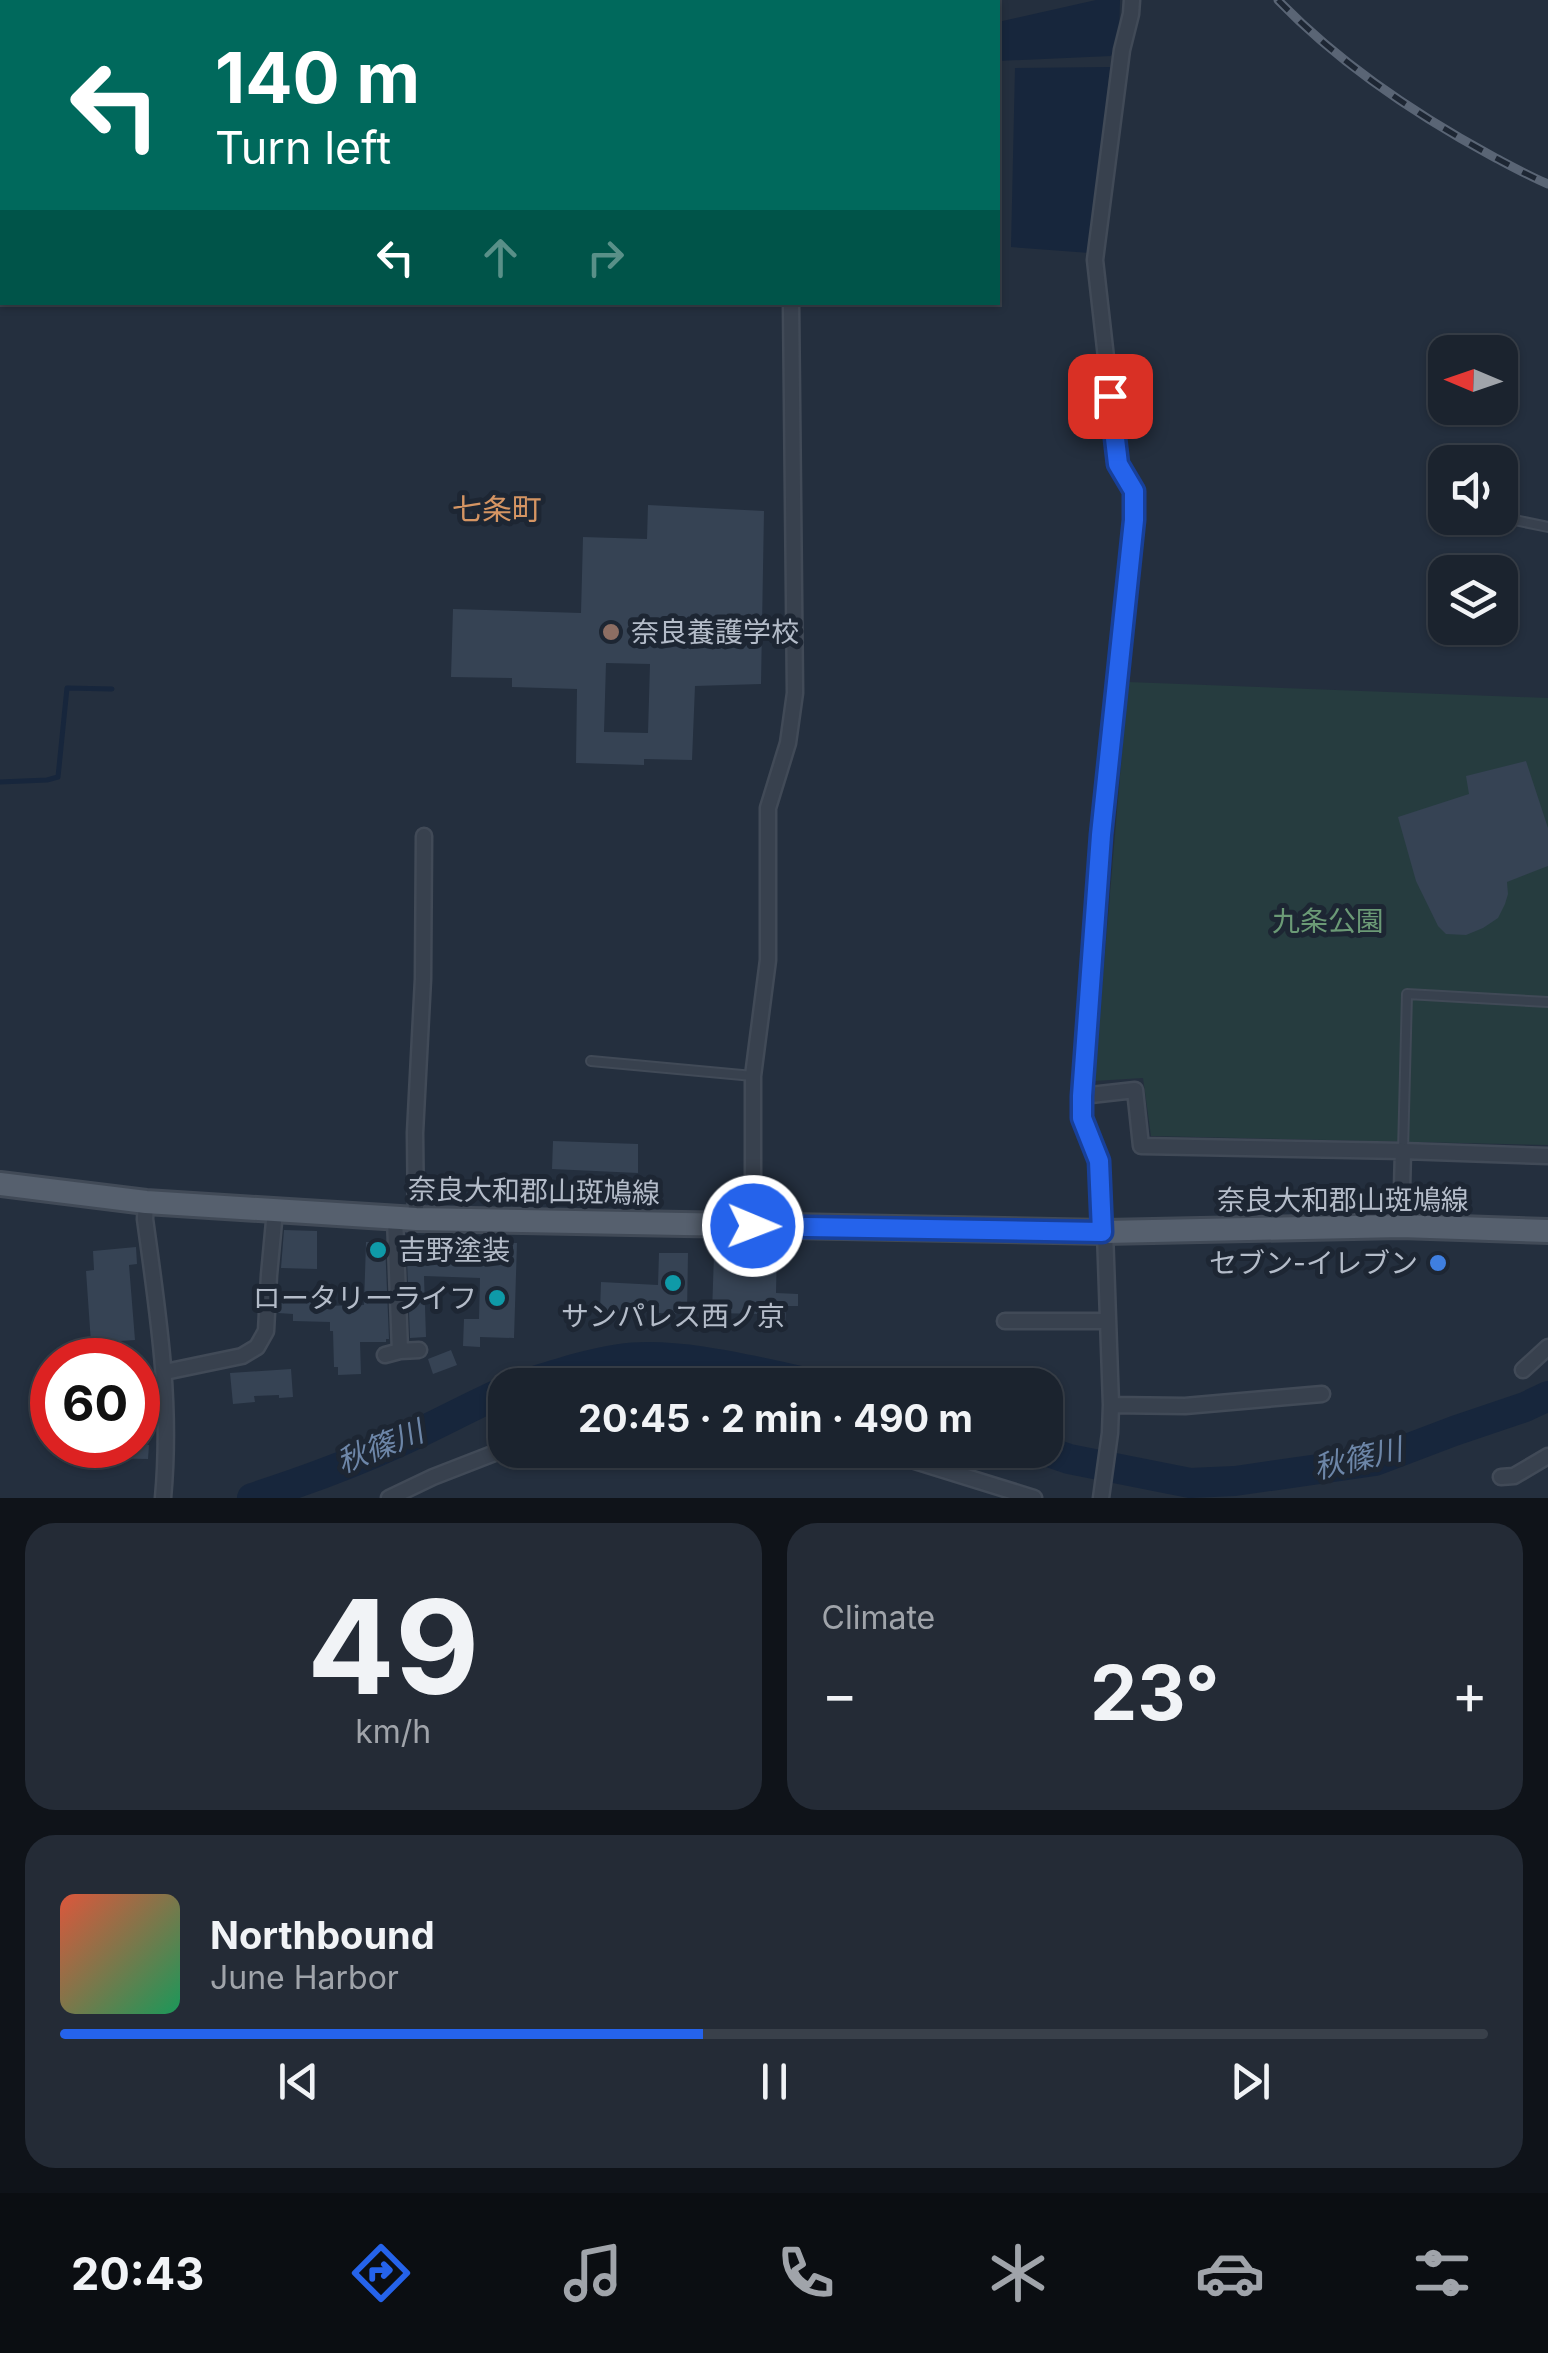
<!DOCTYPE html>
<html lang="en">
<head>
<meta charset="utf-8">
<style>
	:root { --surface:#1b232e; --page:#242b36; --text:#f1f3f6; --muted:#a0a4aa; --line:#39404a; --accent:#2563eb }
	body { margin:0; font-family:Inter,"Noto Sans JP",sans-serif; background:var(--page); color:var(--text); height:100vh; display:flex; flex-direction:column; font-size:38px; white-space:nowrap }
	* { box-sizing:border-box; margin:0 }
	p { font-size:32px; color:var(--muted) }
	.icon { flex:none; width:55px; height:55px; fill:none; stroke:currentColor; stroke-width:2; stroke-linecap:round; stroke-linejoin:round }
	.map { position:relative; height:1498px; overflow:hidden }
	.sheet { display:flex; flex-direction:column; gap:25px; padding:25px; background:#0f1319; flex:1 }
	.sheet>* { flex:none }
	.top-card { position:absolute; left:0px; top:0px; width:1000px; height:305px; box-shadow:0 2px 8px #0004,0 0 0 2px var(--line); background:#00695c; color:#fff; overflow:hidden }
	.needle { width:65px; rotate:272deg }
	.buttons { position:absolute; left:1428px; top:335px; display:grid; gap:20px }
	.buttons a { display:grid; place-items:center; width:90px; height:90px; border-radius:20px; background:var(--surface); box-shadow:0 2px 8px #0004,0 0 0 2px var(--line); font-size:50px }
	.speed { position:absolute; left:30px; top:1338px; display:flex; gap:20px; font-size:50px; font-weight:700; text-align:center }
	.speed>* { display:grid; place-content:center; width:130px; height:130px; border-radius:50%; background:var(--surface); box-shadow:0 2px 8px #0004,0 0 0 2px var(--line); line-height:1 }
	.speed .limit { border:15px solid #d22; background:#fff; color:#111 }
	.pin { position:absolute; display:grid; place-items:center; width:85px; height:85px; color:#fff; margin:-42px; border-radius:20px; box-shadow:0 5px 15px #0006 }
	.me { position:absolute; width:110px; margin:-55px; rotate:91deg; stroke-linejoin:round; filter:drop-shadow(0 0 8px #0008) }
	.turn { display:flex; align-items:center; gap:35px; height:210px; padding:0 50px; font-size:45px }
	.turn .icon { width:130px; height:130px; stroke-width:2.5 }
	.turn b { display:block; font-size:70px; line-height:85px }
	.lanes { display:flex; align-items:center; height:95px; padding:0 50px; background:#0003; justify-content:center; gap:50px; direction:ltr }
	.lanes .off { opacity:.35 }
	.big { font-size:75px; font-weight:700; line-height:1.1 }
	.sheet .widget { flex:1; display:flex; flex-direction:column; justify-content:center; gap:15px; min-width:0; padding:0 35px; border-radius:30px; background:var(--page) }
	.sheet .dial { align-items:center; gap:0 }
	.dial b { font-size:130px; line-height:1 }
	.song { display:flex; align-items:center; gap:30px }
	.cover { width:120px; height:120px; border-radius:15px; background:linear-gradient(135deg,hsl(10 70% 55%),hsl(150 70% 35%)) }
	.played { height:10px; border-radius:5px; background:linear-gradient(90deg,var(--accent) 45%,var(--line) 45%) }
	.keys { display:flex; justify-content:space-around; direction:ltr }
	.heat { display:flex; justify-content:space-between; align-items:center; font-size:55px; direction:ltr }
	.sheet .tiles { flex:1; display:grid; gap:25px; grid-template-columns:1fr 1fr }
	.widget:last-child { grid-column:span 2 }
	.trip { position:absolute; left:488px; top:1368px; width:575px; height:100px; border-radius:30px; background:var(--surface); box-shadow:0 2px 8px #0004,0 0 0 2px var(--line); font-weight:700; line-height:100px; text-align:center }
	.tab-bar { display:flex; height:160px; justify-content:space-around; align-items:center; background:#0b0e12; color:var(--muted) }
	.tab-bar .icon { width:70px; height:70px }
	.tab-bar .current { color:var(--accent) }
	.tab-bar b { font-size:45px; color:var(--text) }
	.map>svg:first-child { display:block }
</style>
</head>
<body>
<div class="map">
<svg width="1548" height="1498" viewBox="0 0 1548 1498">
	<rect width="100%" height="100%" fill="#242f3e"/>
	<path fill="#263c3f" d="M1128,682L1548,698V1145L1151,1136L1143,1078L1094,1081Z"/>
	<path fill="#17263c" d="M1096,0H1120L1119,36L1111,56L998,61V22Z
		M1110,67L1090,253L1011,247L1015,68Z"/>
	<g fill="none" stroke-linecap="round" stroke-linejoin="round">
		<path stroke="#17263c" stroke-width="5" d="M0,782L47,780L58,777L67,688L112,689"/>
		<path stroke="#17263c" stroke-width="30" d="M522,1385C554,1375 586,1364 619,1359C677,1350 762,1373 819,1385
			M1043,1450L1069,1459L1190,1483L1235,1481L1375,1461L1454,1431L1525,1407L1548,1396
			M252,1498C302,1482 351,1464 399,1442C435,1426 469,1407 505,1391"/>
	</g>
	<path fill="#364354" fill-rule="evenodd" d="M648,505L764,511L761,684L695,686L692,760L644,759V765L576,763L577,689L512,687V678L451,677L453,609L581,613L583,537L647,539ZM606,663L650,664L648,733L604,732Z
		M1526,761L1548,828V866L1507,882L1508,894L1505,904L1498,918L1483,928L1466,935L1446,934L1438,926L1416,881L1398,817L1469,794L1466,776Z
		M553,1141L638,1144V1173L552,1169Z
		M284,1230L317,1231V1269L281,1268Z
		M436,1240L517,1243L514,1338L480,1337V1347L463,1346L464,1319H479L480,1278L424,1276L426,1337L410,1338L407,1260L436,1259Z
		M366,1242H385L389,1339H386V1342H360L361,1374L338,1375V1367H334L333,1331H330V1322L293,1321V1314L278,1313V1301L324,1302L323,1306L364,1305Z
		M136,1247L137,1264L129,1265L135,1340L91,1343L86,1271L94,1270L93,1251Z
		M762,1248H777L776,1293L798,1294V1306H786L785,1327L764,1326V1314L712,1313L714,1254L762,1256Z
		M659,1253H688L687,1314L600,1311L601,1282L658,1285Z
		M451,1350L457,1365L433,1374L428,1359Z
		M291,1369L293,1397L279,1398V1395L254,1396L255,1402L233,1404L230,1373Z
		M99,1445H149L148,1459L99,1458Z"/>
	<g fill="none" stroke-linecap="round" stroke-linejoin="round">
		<defs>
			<path id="service" d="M1500,517L1548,527
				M591,1061L753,1076
				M1403,1151L1407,994L1548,1002"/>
			<path id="minor" d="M762,0L779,2
				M937,2L954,0
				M1082,1096L1135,1090L1141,1146L1403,1151L1401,1226
				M1403,1151L1548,1156
				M146,1202L145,1219C158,1314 172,1401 163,1498
				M395,1218L400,1351L419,1350
				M416,1219L415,1133L423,979L424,836
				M753,1226V1076L768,960V808L788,743L795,693L791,302
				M1102,1232L1099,1161L1082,1118V1096L1101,835L1134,520V491L1118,464L1095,260L1122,50L1131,14L1132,0
				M1005,1321H1108
				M385,1355L400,1351
				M1523,1370L1548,1347
				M165,1372L242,1356L257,1347L266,1331L269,1275L275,1211
				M1111,1405L1185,1406L1322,1394
				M874,1450L892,1454L1034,1498
				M1501,1477L1514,1476L1548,1456
				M389,1498L433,1477L505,1449
				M1101,1498L1110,1433L1111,1405L1105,1232"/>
			<path id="primary" d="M0,1184L146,1202L416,1219L1105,1232L1401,1226L1548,1231"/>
		</defs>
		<use href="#service" stroke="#414a57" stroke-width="12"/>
		<use href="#minor" stroke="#414a57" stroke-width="19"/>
		<use href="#primary" stroke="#414a57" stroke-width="28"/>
		<use href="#service" stroke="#38414e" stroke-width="8"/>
		<use href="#minor" stroke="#38414e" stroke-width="14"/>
		<use href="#primary" stroke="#56606e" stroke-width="22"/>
		<defs>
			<path id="rail" d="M1278,0C1339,63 1415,114 1492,156C1511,166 1529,176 1548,184"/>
		</defs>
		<use href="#rail" stroke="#5a6575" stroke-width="9"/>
		<use href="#rail" stroke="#1d2633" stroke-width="5" stroke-dasharray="15" stroke-linecap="butt"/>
	</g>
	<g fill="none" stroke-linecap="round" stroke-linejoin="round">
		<defs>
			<path id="route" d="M753,1226L1102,1232L1099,1161L1082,1118V1096L1101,835L1134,520V491L1118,464L1110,396"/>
		</defs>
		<use href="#route" stroke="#184099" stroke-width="25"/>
		<use href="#route" stroke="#2563eb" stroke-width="18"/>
	</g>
	<circle fill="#8d6e63" stroke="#1d2633" stroke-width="4" cx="611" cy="632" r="10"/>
	<g fill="#0f9aa8" stroke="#1d2633" stroke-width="4">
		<circle cx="378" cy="1250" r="10"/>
		<circle cx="673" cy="1283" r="10"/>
		<circle cx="497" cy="1298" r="10"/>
	</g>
	<circle fill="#3f7fe0" stroke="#1d2633" stroke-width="4" cx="1438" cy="1263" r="10"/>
	<g text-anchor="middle" stroke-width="10" stroke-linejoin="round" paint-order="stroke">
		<g font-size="28" fill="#b4bcc9" stroke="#1d2633" text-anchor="start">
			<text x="631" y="642">奈良養護学校</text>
			<text x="398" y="1260">吉野塗装</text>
			<text x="1418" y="1273" text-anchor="end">セブン-イレブン</text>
			<text x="477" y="1308" text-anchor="end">ロータリーライフ</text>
			<text x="673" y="1326" text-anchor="middle">サンパレス西ノ京</text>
		</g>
		<g font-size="28" fill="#6b9a76" stroke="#1d2633">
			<text x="1328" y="931">九条公園</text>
		</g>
		<g font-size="28" fill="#b4bcc9" stroke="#1d2633">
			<text transform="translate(534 1191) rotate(1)" y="10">奈良大和郡山斑鳩線</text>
			<text x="1343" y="1210">奈良大和郡山斑鳩線</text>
		</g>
		<g font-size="30" fill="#d59563" stroke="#1d2633">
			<text x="497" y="520">七条町</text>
		</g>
		<g font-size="30" font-style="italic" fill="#6d86a8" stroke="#1d2633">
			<text transform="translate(380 1447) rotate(-22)" y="10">秋篠川</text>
			<text transform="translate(1358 1459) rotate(-13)" y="10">秋篠川</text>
		</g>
	</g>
</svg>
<div class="buttons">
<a><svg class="needle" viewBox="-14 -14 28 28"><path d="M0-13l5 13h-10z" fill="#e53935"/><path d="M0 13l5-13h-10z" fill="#a0a4aa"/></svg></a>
<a><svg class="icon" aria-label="sound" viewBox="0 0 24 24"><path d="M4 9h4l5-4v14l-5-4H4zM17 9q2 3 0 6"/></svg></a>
<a><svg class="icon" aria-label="layers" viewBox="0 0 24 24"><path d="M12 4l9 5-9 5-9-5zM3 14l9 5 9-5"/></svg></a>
</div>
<div class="speed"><div class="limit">60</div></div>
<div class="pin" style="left:1110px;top:396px;background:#d93025"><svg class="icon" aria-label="arrive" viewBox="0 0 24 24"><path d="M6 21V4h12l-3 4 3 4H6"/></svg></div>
<svg class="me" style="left:753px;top:1226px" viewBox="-20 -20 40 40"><circle r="17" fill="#2563eb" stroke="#fff" stroke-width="3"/><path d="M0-11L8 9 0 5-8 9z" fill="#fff"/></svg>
<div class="trip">20:45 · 2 min · 490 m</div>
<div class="top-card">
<div class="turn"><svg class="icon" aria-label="left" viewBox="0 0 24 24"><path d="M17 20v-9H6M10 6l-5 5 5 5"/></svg><div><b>140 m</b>Turn left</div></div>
<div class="lanes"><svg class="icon" aria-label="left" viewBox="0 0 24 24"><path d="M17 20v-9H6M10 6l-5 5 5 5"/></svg><svg class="icon off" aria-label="ahead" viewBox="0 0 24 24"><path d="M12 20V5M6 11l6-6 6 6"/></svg><svg class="icon off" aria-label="right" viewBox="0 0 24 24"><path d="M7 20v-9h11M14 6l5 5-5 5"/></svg></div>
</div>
</div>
<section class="sheet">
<div class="tiles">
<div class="widget dial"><b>49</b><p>km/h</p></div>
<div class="widget"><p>Climate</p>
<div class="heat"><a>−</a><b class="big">23°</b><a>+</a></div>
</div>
<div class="widget">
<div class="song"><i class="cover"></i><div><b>Northbound</b><p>June Harbor</p></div></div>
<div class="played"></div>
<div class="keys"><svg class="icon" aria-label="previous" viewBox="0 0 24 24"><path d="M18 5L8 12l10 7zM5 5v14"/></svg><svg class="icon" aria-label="pause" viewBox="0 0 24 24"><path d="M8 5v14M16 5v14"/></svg><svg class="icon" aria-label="next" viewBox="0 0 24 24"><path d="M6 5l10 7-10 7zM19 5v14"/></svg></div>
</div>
</div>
</section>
<nav class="tab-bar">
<b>20:43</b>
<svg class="icon current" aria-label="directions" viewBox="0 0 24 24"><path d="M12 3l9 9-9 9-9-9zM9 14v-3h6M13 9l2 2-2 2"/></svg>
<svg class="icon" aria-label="music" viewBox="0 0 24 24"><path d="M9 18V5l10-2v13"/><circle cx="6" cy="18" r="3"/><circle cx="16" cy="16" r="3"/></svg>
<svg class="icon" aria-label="phone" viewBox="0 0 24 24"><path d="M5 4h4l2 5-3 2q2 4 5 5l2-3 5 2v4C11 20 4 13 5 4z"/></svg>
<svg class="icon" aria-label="climate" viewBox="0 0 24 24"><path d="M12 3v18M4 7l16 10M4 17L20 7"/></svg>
<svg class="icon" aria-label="car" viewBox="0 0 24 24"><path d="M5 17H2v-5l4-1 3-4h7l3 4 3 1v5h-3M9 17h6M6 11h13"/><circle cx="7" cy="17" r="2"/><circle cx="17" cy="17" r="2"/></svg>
<svg class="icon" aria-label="filters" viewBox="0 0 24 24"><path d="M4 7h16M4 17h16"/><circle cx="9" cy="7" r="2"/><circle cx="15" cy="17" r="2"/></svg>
</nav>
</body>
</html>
